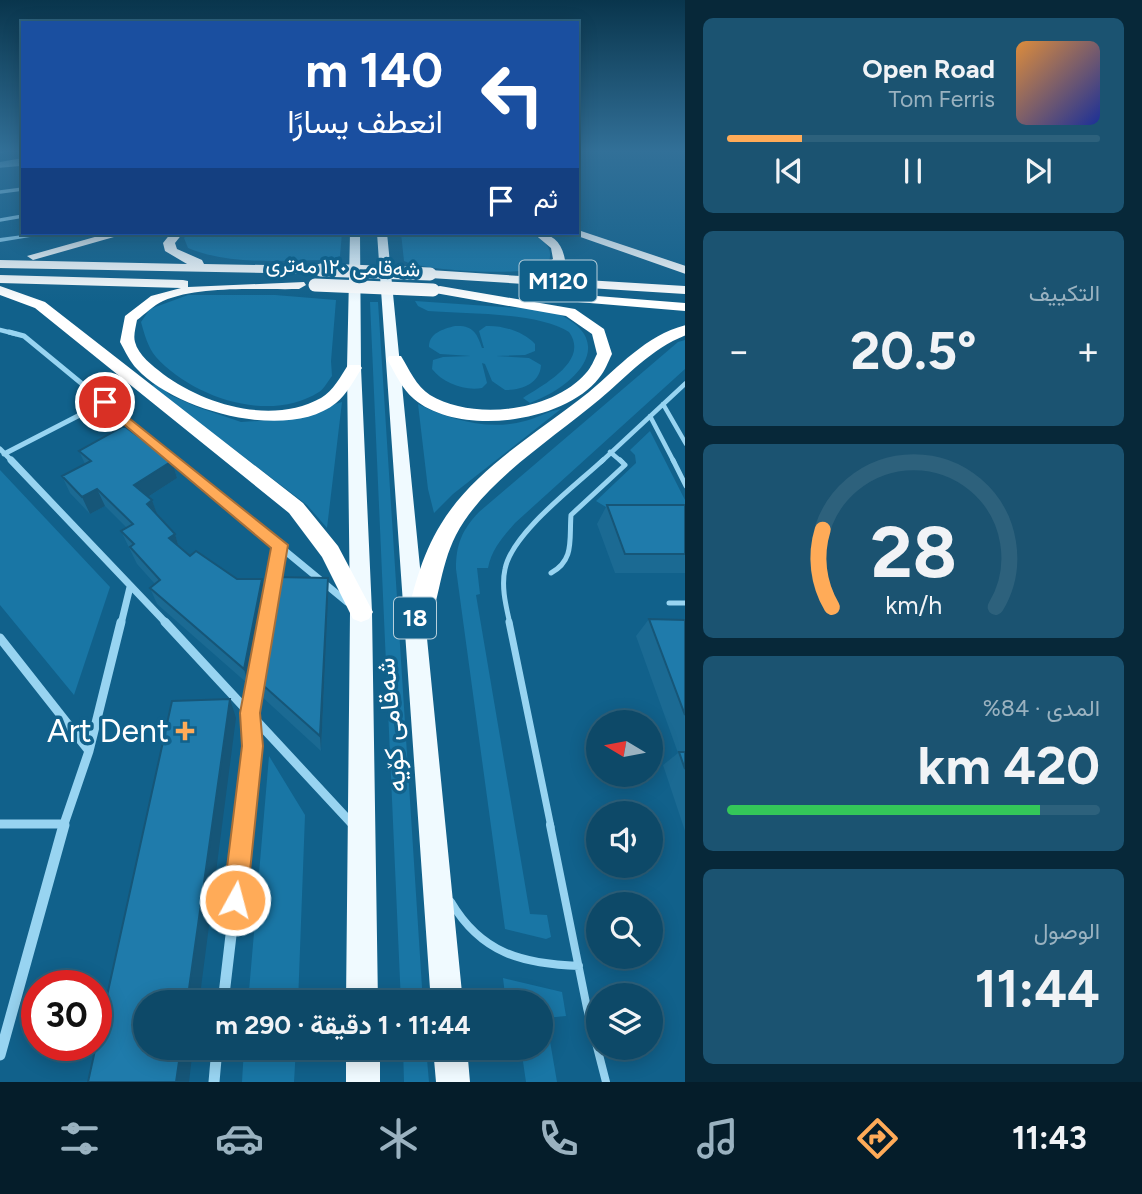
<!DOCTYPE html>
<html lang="ar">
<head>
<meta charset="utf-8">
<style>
	:root { --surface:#0d4968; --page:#1b5371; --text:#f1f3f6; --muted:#9ab2c0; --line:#2d617c; --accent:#ffab58 }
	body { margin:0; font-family:Figtree,Vazirmatn,sans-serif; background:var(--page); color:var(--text); direction:rtl; height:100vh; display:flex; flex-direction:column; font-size:26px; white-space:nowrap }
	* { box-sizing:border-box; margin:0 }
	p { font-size:23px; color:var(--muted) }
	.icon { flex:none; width:38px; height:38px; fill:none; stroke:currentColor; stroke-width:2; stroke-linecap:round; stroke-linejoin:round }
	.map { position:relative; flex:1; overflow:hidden; direction:ltr }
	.panel { display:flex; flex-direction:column; gap:18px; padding:18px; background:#072839; width:457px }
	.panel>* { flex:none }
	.banner { position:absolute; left:21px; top:21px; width:558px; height:214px; border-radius:0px; box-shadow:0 4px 18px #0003,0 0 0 2px var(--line); direction:rtl; background:#1a4fa0; color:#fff; overflow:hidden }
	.needle { width:46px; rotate:280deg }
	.fabs { position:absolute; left:586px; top:710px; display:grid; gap:14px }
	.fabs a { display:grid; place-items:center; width:77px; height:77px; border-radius:50%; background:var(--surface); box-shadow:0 4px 18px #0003,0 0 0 2px var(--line); font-size:35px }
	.speed { position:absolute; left:21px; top:970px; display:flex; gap:14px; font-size:35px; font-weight:700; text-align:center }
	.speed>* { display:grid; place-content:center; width:91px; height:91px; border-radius:50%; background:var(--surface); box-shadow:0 4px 18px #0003,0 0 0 2px var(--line); line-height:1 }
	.speed .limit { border:10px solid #d22; background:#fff; color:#111 }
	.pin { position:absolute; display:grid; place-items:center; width:60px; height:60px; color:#fff; margin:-30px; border:4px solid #fff; border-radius:50%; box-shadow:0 2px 7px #0007 }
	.me { position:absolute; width:77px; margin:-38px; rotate:7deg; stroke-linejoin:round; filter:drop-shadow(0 0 5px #0008) }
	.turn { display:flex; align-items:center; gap:24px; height:147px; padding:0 21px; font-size:32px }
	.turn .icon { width:91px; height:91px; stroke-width:2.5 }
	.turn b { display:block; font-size:49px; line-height:60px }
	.then { display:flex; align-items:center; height:66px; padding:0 21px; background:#0003; gap:14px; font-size:26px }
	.big { font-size:52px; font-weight:700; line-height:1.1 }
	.panel .tile { flex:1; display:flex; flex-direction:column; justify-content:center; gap:10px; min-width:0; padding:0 24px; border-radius:10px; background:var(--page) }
	.panel .dial { align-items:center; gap:0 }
	.dial svg { height:182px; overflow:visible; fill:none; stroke:var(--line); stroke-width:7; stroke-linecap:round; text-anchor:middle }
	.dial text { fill:var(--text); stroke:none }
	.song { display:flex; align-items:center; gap:21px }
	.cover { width:84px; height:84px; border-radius:10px; background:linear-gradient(135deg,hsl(30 70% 55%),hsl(230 70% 35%)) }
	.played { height:7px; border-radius:4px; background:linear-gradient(90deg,var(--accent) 20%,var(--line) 20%) }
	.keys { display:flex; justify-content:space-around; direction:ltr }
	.heat { display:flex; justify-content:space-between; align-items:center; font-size:38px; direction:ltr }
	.charge { height:10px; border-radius:5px; background:linear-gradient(90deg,#34c759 84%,var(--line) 0) }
	.trip { position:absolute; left:133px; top:990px; width:420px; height:70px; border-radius:35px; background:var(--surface); box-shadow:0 4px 18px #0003,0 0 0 2px var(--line); font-weight:700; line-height:70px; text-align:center; direction:rtl }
	.tab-bar { display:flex; height:112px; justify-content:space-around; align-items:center; background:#051d2a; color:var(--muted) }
	.tab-bar .icon { width:49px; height:49px }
	.tab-bar .selected { color:var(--accent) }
	.tab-bar b { font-size:32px; color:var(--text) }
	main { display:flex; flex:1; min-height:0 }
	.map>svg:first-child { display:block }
</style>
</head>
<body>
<main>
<section class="panel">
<div class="tile">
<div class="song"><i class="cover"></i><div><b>Open Road</b><p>Tom Ferris</p></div></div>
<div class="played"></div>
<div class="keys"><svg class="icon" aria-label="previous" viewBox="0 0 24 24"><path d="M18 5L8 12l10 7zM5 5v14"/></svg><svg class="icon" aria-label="pause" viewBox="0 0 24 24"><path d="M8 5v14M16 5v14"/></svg><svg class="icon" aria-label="next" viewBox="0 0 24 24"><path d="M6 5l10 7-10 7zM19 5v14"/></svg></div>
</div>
<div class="tile"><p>التكييف</p>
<div class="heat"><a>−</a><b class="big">20.5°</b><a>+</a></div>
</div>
<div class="tile dial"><svg viewBox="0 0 100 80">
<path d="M14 69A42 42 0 1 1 86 69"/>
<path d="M14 69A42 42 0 0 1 10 35" stroke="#ffab58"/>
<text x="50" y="56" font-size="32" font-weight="700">28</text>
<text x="50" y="72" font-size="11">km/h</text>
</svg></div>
<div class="tile"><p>المدى · 84%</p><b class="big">420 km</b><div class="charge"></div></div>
<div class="tile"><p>الوصول</p><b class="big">11:44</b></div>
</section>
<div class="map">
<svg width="686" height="1082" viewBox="0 0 686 1082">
	<rect width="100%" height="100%" fill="#11618b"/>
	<path fill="#1976a5" d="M188,233H342L340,256L330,260C284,260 231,266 188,248L184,238Z
		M401,233H531C541,240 554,246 549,261C545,263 540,267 535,269C512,275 425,271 404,261Z
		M188,295H275L336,300L331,361L332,376C328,381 324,389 319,392C269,424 192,397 156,357C148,348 144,333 141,322L150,309Z
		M415,301L549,310C621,337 581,384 530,403L523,398C543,385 590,361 569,332C538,312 466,314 428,311L418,306Z
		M370,302H378L423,1003H401Z
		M455,326C473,325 477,333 482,348H484L479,331L486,326C503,325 524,332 535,344V351L525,355L496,356L529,358L541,365C540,384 521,390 505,390L492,381L485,364L482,363L487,383L482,388C464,391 443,383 432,369L433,360L443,357L471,356L440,354L429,347C429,333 443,329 455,326Z
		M685,340V369L515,523C502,538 492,549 488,568H477L480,594L476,595L530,914L547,915L551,937L546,939L505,929L456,569C456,544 462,530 479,512L678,342Z
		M157,383L170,395L197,407L241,422L287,419L342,402L327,528L307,505L151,386Z
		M418,404C450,420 489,431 525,421C537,418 548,411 561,409L453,494L434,513L428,489Z
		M650,431L685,500V523L611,510L596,501L636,463L635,455L630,450Z
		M0,470L110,587L74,695L0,605Z
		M269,756L305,815L298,1003H248Z
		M503,978L562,992L566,1016L546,1018L557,1082H526L521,1048H541V1003H506Z
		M244,1048H296L294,1082H242Z
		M403,1048H426L429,1082H404Z"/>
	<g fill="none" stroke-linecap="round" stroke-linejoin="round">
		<path stroke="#89d2f5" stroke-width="2" d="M0,152L8,150"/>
		<path stroke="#98d4f1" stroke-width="4.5" d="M663,404L686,444
			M650,416L674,462
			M610,452L622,462
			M601,462L686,383"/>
		<path stroke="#98d4f1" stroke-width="5" d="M673,460L686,486
			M551,573C575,560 569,539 571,515L625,465L620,460
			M669,603H686
			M510,624C506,606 501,587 505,569C512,533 575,486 603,460"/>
		<path stroke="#98d4f1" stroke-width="7" d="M509,622L551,827"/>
		<path stroke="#98d4f1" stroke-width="8" d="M550,825L587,1008L606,1082
			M451,902C481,953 522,964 579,966"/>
		<path stroke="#98d4f1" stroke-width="3.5" d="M0,166L23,164
			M0,192L23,189
			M0,220L23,216"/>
		<path stroke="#98d4f1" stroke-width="4.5" d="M0,330L16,334"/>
		<path stroke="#98d4f1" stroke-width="5" d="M9,332L24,336L177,462
			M0,449L13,462
			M4,454L105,402"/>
		<path stroke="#98d4f1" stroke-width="7" d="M11,460L167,624
			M175,460L347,602
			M121,624L130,587
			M266,624L280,545"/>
		<path stroke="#98d4f1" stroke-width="9" d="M165,622L354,826
			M0,638L89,751
			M0,824H64
			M63,827L89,751L121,622
			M244,827L253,746L250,713L266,622"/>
		<path stroke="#98d4f1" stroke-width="11" d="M223,1003L244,825
			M0,1055L64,825
			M214,1082L217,1048"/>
		<path fill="#98d4f1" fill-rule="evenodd" d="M23,158V162L0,166V162Z
			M38,233H54L0,242V238Z"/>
		<path fill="#f0faff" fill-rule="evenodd" d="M350,233H360L361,368L372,612L378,1003H346L350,612L347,368Z
			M377,233H387L463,1003H431Z
			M346,1048H380V1082H346Z
			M433,1048H467L470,1082H436Z"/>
		<path fill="#fff" fill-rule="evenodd" d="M578,230L686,266V274L569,233H578Z
			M109,233H128L33,260L27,256Z
			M171,233H183L175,243L177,249L202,260L204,264L321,266L327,270L321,274L0,268V260L187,264L165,251L163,243Z
			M533,233C552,232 562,242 565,260L552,273L536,277L686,286V294L430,278L423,274L430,270L520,276L521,272L543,267L553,259L551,248Z
			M0,275L183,280L188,281V287L304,282L306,285L299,289C259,290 200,285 163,301C154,305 145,314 137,320C136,326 133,336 135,342C138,355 153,366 163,374C205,405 272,425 321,398C333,391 341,376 348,365H360L362,368C354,380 347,394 336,403C288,442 176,411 137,369C130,362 125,351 120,342L125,316L151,296L181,288L0,283Z
			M0,286L45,302L303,503L338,546L373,612L369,619L361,622L353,619L322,557L289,513L35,308L0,295Z
			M440,286L575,309L604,329L612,354C608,362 605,371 599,378C564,423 459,437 414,399C402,389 395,373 387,359L389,356H401C409,369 416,386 430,395C473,421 552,412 586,373C591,368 594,360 597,354L592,334L566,316L435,293V287Z
			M547,292L686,303V311L542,299L540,296Z
			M686,325V335C652,348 627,376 600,399C554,438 484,481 456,535C439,568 439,607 424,637L416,640L408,637L404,630C412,594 421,556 441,524C475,468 539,432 589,392C619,367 646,335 686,325Z"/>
		<path stroke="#fff" stroke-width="13" d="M321,270L430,274
			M315,285L433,290"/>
	</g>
	<path fill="#1b6a93" d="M79,451L172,461L177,478L148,497L152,500L157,515L175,534L179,547L190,556L237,579L265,595L248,684L157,604L150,588L155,584L137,564L121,531L127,528L105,506L90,514L70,493L62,476L85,464Z
		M607,505H685V573H615L597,524Z
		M328,596L321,751L260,695L256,679Z
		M649,619L685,620V831L663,765L678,753L636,636Z"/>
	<path fill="#165678" d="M172,461L177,478L140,502L134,485Z
		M97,489L105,506L90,514L82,497Z
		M152,500L158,517L147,504Z
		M175,534L180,551L169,538Z
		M328,578V596L321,751L320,736Z
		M262,579L265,595L248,684L244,669Z
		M230,699L236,718L199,1003H187Z
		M181,1048H193L189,1082H176Z"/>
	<path fill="#1f7bab" stroke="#165678" stroke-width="2" d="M124,426L172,461L134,485L152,500L147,504L175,534L169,538L190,556L196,551L237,579H262L244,669L150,588L160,580L130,547L134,544L121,531L133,524L97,489L82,497L62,476L91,461L79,451Z
		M607,505H685V554H625Z
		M275,577L328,578L320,736L256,679Z
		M649,619L685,620V715Z
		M230,699L187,1003H145V1048H181L176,1082H88L172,701Z
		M679,752H685V769Z"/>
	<linearGradient id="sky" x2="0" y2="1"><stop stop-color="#09354c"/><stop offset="0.5" stop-color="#327098"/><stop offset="1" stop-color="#327098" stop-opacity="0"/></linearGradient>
	<rect width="686" height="302" fill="url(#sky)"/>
	<path fill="#ffab58" stroke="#a66f39" stroke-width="2" d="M105,399L288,545L260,713L263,746L247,900L243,909L235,912L226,909L223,900L242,746L240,713L271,548L101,405V400Z"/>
	<path fill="#ffab58" stroke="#11618b" stroke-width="2.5" d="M181.5 720.5h7v7h7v7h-7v7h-7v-7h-7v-7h7z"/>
	<g text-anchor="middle" stroke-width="7" stroke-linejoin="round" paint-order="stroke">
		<g font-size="21" fill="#fff" stroke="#11618b">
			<text transform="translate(343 267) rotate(2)" y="7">شەقامی ١٢٠ مەتری</text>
		</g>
		<g fill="#11618b" stroke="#b8d0dc" stroke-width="2">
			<rect x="519.5" y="260.5" width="77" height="41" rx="5"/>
			<rect x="394" y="597.5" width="42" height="41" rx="5"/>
		</g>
		<g font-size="24" font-weight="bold" fill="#fff">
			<text x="558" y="289">M120</text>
			<text x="415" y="626">18</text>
		</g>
		<g font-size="26" fill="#fff" stroke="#11618b">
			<text transform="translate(391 725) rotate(-95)" y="9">شەقامی کۆیە</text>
		</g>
		<g font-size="32" fill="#fff" stroke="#11618b" text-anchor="end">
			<text x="169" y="742">Art Dent</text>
		</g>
	</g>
</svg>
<div class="fabs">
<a><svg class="needle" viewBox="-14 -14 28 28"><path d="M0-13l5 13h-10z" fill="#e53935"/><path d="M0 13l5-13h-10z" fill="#9ab2c0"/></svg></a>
<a><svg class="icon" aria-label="sound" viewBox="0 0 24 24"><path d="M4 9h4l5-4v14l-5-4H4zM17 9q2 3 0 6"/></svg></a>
<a><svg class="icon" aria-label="search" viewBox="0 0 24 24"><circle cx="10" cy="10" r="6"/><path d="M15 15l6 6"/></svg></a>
<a><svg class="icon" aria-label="layers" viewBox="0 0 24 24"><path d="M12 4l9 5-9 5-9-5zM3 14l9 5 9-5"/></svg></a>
</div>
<div class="speed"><div class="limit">30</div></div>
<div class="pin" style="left:105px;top:402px;background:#d93025"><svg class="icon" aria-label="arrive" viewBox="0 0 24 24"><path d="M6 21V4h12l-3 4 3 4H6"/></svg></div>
<svg class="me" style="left:235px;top:900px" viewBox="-20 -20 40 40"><circle r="17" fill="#ffab58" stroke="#fff" stroke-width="3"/><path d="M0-11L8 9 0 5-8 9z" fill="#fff"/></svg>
<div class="trip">11:44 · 1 دقيقة · 290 m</div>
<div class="banner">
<div class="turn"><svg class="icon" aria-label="left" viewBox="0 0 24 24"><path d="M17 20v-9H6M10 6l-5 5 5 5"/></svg><div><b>140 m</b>انعطف يسارًا</div></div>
<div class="then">ثم<svg class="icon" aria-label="arrive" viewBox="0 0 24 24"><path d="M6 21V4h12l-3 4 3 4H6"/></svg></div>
</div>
</div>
</main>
<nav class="tab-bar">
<b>11:43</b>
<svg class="icon selected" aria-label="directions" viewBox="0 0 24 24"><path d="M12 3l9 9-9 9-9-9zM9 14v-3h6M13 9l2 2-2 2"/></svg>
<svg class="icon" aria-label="music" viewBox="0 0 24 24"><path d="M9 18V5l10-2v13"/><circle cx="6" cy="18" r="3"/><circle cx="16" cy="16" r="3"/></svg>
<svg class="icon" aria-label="phone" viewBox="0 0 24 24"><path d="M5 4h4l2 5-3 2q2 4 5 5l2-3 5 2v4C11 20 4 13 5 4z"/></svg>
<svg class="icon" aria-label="climate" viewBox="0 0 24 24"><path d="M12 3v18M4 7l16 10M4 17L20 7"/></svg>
<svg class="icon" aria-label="car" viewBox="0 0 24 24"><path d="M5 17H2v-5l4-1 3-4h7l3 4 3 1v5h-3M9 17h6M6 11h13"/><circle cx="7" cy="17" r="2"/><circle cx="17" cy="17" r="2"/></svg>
<svg class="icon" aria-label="filters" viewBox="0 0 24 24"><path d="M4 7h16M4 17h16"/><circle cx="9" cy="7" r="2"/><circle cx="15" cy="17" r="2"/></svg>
</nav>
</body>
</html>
